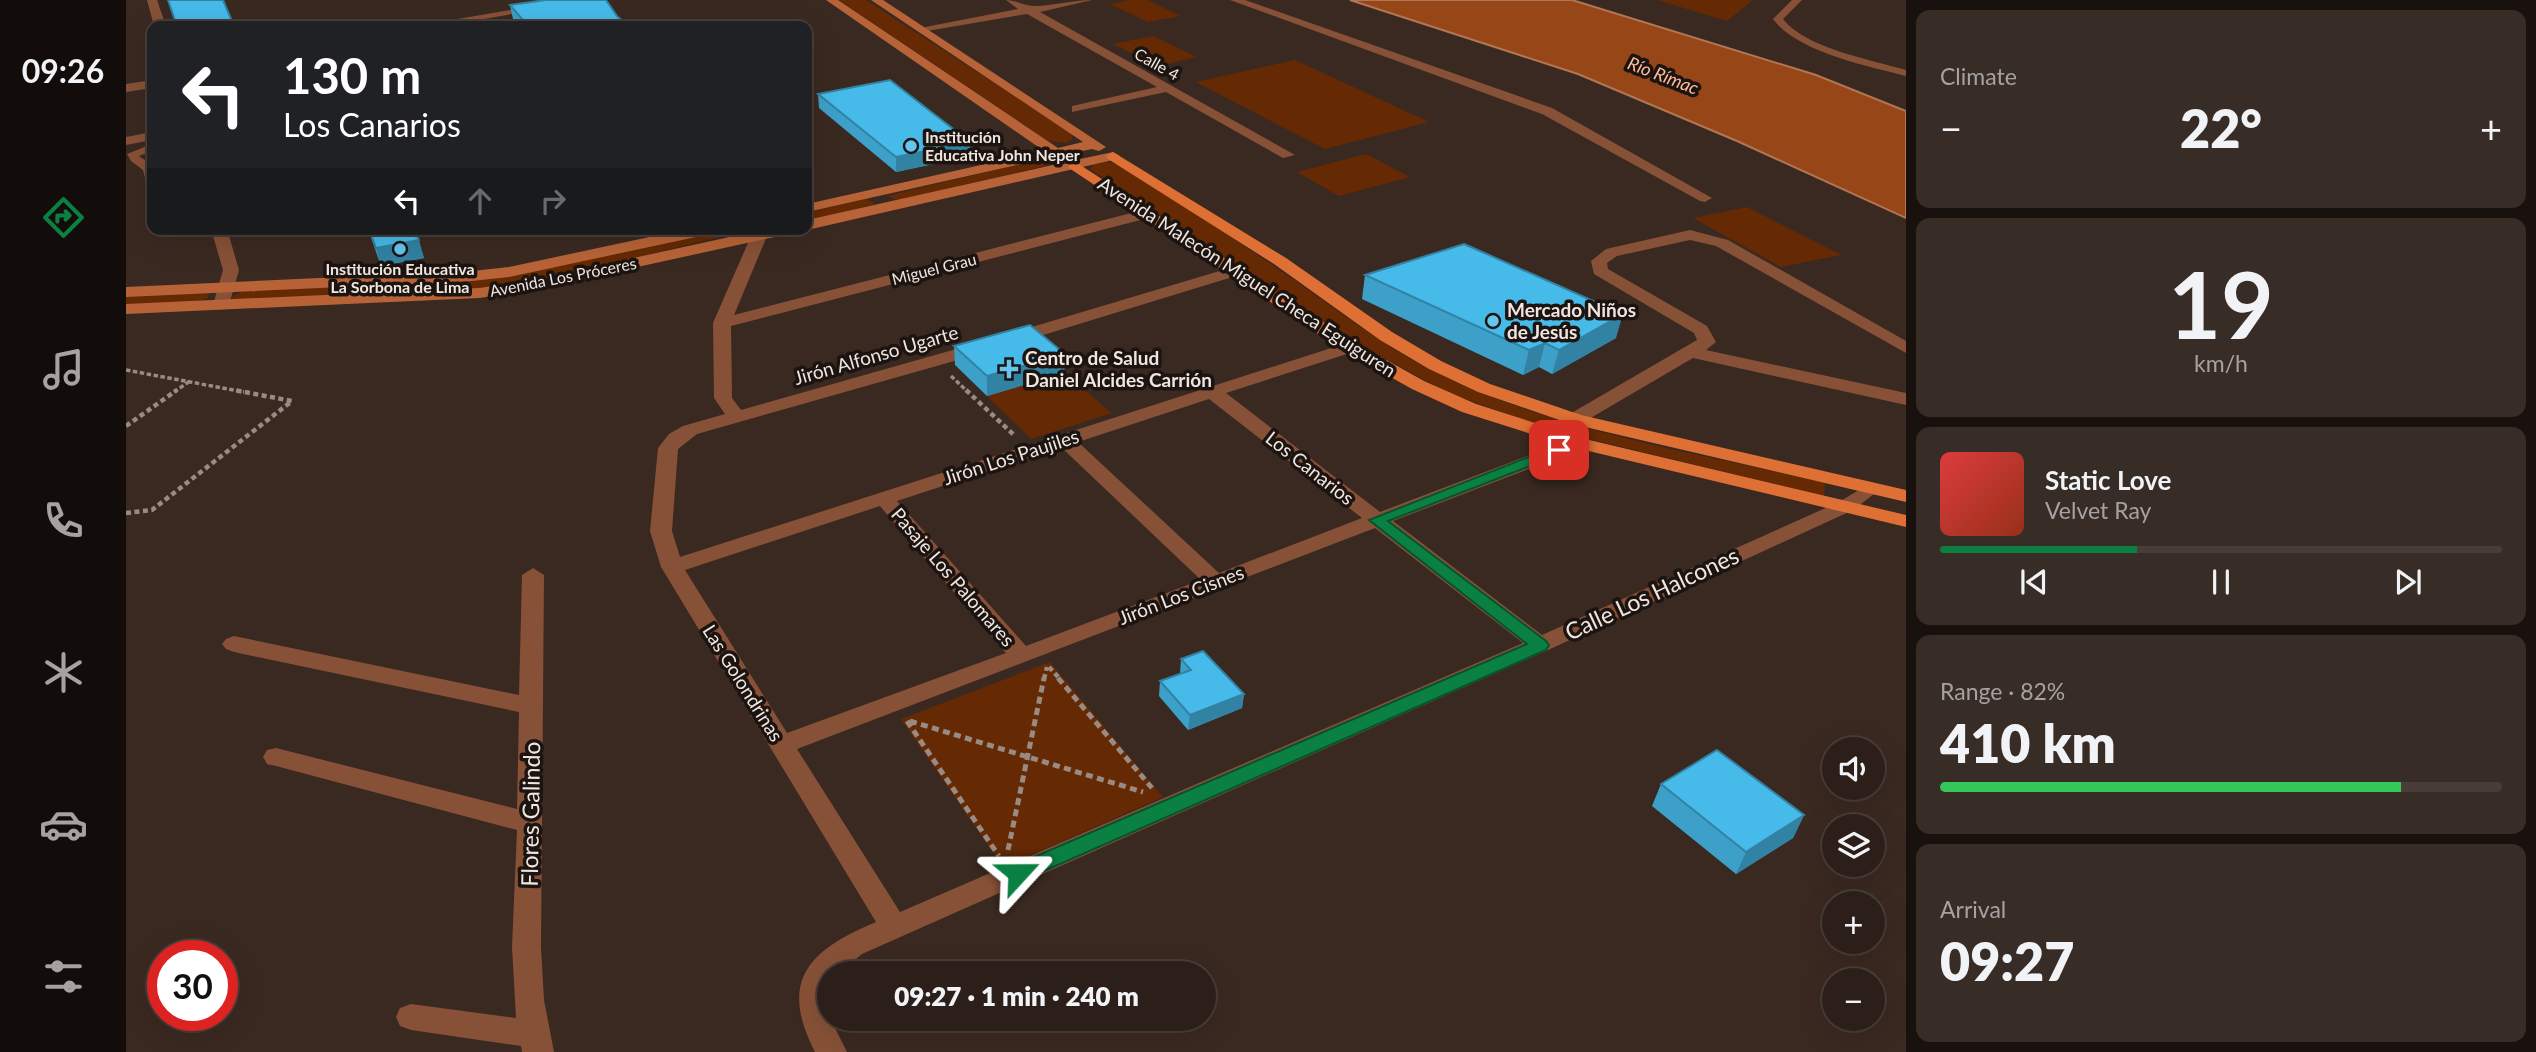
<!DOCTYPE html>
<html lang="en">
<head>
<meta charset="utf-8">
<style>
	:root { --surface:#2c1f19; --page:#382c26; --text:#f1f3f6; --muted:#a6a2a2; --line:#483d38; --accent:#0b8043 }
	body { margin:0; font-family:Lato,sans-serif; background:var(--page); color:var(--text); height:100vh; display:flex; flex-direction:column; font-size:26px; white-space:nowrap }
	* { box-sizing:border-box; margin:0 }
	p { font-size:23px; color:var(--muted) }
	.icon { flex:none; width:38px; height:38px; fill:none; stroke:currentColor; stroke-width:2; stroke-linecap:round; stroke-linejoin:round }
	.map { position:relative; flex:1; overflow:hidden }
	.side { display:flex; flex-direction:column; gap:10px; padding:10px; background:#18110e; width:630px }
	.side>* { flex:none }
	.guide { position:absolute; left:21px; top:21px; width:665px; height:214px; border-radius:14px; box-shadow:0 7px 28px #0002,0 0 0 2px var(--line); background:#202124; color:#fff; overflow:hidden }
	.fabs { position:absolute; left:1696px; top:737px; display:grid; gap:14px }
	.fabs a { display:grid; place-items:center; width:63px; height:63px; border-radius:50%; background:var(--surface); box-shadow:0 7px 28px #0002,0 0 0 2px var(--line); font-size:35px }
	.speed { position:absolute; left:21px; top:940px; display:flex; gap:14px; font-size:35px; font-weight:700; text-align:center }
	.speed>* { display:grid; place-content:center; width:91px; height:91px; border-radius:50%; background:var(--surface); box-shadow:0 7px 28px #0002,0 0 0 2px var(--line); line-height:1 }
	.speed .limit { border:10px solid #d22; background:#fff; color:#111 }
	.pin { position:absolute; display:grid; place-items:center; width:60px; height:60px; color:#fff; margin:-30px; border-radius:14px; box-shadow:0 4px 10px #0006 }
	.me { position:absolute; width:77px; margin:-38px; rotate:66deg; stroke-linejoin:round; filter:drop-shadow(0 0 5px #0008) }
	.turn { display:flex; align-items:center; gap:24px; height:147px; padding:0 21px; font-size:32px }
	.turn .icon { width:91px; height:91px; stroke-width:2.5 }
	.turn b { display:block; font-size:49px; line-height:60px }
	.lanes { display:flex; align-items:center; height:66px; padding:0 21px; background:#0003; justify-content:center; gap:35px; direction:ltr }
	.lanes .off { opacity:.35 }
	.big { font-size:52px; font-weight:800; line-height:1.1 }
	.side .tile { flex:1; display:flex; flex-direction:column; justify-content:center; gap:10px; min-width:0; padding:0 24px; border-radius:14px; background:var(--page) }
	.side .dial { align-items:center; gap:0 }
	.dial b { font-size:91px; line-height:1 }
	.song { display:flex; align-items:center; gap:21px }
	.cover { width:84px; height:84px; border-radius:10px; background:linear-gradient(135deg,hsl(0 70% 55%),hsl(10 70% 35%)) }
	.played { height:7px; border-radius:4px; background:linear-gradient(90deg,var(--accent) 35%,var(--line) 35%) }
	.keys { display:flex; justify-content:space-around; direction:ltr }
	.heat { display:flex; justify-content:space-between; align-items:center; font-size:38px; direction:ltr }
	.charge { height:10px; border-radius:5px; background:linear-gradient(90deg,#34c759 82%,var(--line) 0) }
	.trip { position:absolute; left:691px; top:961px; width:399px; height:70px; border-radius:35px; background:var(--surface); box-shadow:0 7px 28px #0002,0 0 0 2px var(--line); font-weight:800; line-height:70px; text-align:center }
	main { display:flex; flex:1; min-height:0 }
	.dock { display:flex; flex-direction:column; width:126px; justify-content:space-around; align-items:center; background:#120c0a; color:var(--muted) }
	.dock .icon { width:49px; height:49px }
	.dock .current { color:var(--accent) }
	.dock b { font-size:32px; color:var(--text) }
	.map>svg:first-child { display:block }
</style>
</head>
<body>
<main>
<nav class="dock">
<b>09:26</b>
<svg class="icon current" aria-label="directions" viewBox="0 0 24 24"><path d="M12 3l9 9-9 9-9-9zM9 14v-3h6M13 9l2 2-2 2"/></svg>
<svg class="icon" aria-label="music" viewBox="0 0 24 24"><path d="M9 18V5l10-2v13"/><circle cx="6" cy="18" r="3"/><circle cx="16" cy="16" r="3"/></svg>
<svg class="icon" aria-label="phone" viewBox="0 0 24 24"><path d="M5 4h4l2 5-3 2q2 4 5 5l2-3 5 2v4C11 20 4 13 5 4z"/></svg>
<svg class="icon" aria-label="climate" viewBox="0 0 24 24"><path d="M12 3v18M4 7l16 10M4 17L20 7"/></svg>
<svg class="icon" aria-label="car" viewBox="0 0 24 24"><path d="M5 17H2v-5l4-1 3-4h7l3 4 3 1v5h-3M9 17h6M6 11h13"/><circle cx="7" cy="17" r="2"/><circle cx="17" cy="17" r="2"/></svg>
<svg class="icon" aria-label="filters" viewBox="0 0 24 24"><path d="M4 7h16M4 17h16"/><circle cx="9" cy="7" r="2"/><circle cx="15" cy="17" r="2"/></svg>
</nav>
<div class="map">
<svg width="1780" height="1052" viewBox="0 0 1780 1052">
	<rect width="100%" height="100%" fill="#3a2921"/>
	<path fill="#652904" d="M713,0H740L947,134L946,139L940,143L922,141Z
		M1003,0H1021L1055,16L1022,22L984,4Z
		M1531,0H1627L1601,21Z
		M1027,36L1071,57L1031,66L987,44Z
		M1169,60L1303,122L1199,149L1070,82Z
		M1240,154L1284,177L1213,196L1171,172Z
		M911,160L923,165L772,200L761,196Z
		M983,162L993,164C1046,199 1100,233 1152,269C1204,304 1252,343 1307,371C1429,432 1568,452 1699,483L1698,496L1426,430L1321,392L1214,334L964,169L968,164Z
		M739,198L749,204L681,221V211Z
		M1621,207L1715,255L1655,267L1567,218Z
		M598,229L620,231L443,273L361,288L107,300L106,297L121,289L357,279Z
		M83,291L82,298L73,301L0,306V296Z
		M938,373L986,413L905,439L861,396Z
		M924,662L1037,797L877,867L775,719Z"/>
	<path fill="#974618" stroke="#b27654" stroke-width="2" d="M1224,0H1446L1690,75L1780,111V218L1611,141L1452,74Z"/>
	<g fill="none" stroke-linecap="round" stroke-linejoin="round">
		<path stroke="#998b84" stroke-width="3.5" stroke-dasharray="4.5 2.5" stroke-linecap="butt" d="M0,370L118,392
			M825,376L842,392
			M48,392L64,381"/>
		<path stroke="#998b84" stroke-width="4.5" stroke-dasharray="5 3.5" stroke-linecap="butt" d="M840,390L888,435
			M0,426L51,390
			M0,513L26,510L166,401L108,390
			M923,667L934,679
			M918,679L921,667"/>
		<path stroke="#998b84" stroke-width="5" stroke-dasharray="7 4.5" stroke-linecap="butt" d="M932,678L1026,788
			M781,721L873,856
			M784,721L1017,792
			M882,850L918,678"/>
		<path fill="#875137" fill-rule="evenodd" d="M1666,0H1676L1657,19C1679,48 1746,60 1780,70V76C1742,66 1671,52 1647,19Z
			M26,144V151L13,156L26,165V186L20,182L17,170L5,161L1,154Z"/>
		<path fill="#875137" fill-rule="evenodd" d="M21,0H31L40,26H28Z
			M441,0H467L317,26H291Z
			M880,0C890,0 898,6 908,6C927,6 947,0 966,0L914,12L1169,155L1157,158L1040,92L946,112V106L1031,87L901,14L795,32L789,29L892,9Z
			M1104,0H1119L1426,108L1586,198L1579,202L1574,201L1416,114Z
			M26,80V88L0,92V84Z
			M26,132V140L0,145V137Z
			M1021,209L1026,211V217L605,326L606,398L615,410L848,344L854,343L863,348L860,352L571,434L552,449L546,531L554,557L1224,342L1230,343L1233,347L1230,351L1100,393L1254,512L1446,439L1453,437L1463,443L1460,447L1267,521L1416,635L1713,502L1746,482L1756,488L1727,510L1422,650L736,954L713,973H704V1018L721,1052H689C652,980 683,950 750,922L535,567L524,531L532,448L543,434L557,426L599,414L588,398L587,323L625,236L624,229H640L641,236L608,315ZM1083,399L1236,518L1093,573L952,442ZM935,447L1075,580L900,646L771,501ZM754,506L880,653L661,733L559,570ZM1249,528L1397,643L774,912L671,749Z
			M85,229H101L113,270L103,305L95,310L87,305L97,270Z
			M1564,230L1602,240L1780,341V353L1590,246L1564,240L1491,256L1481,263L1482,269L1581,326L1590,342L1580,350L1780,393V405L1567,358L1456,423H1442L1440,419L1442,415L1571,340L1568,333L1468,274L1465,261L1480,249Z
			M1107,267L1113,269V275L891,343H879L876,339L879,335Z
			M407,568L418,575L415,947L418,1000L428,1052H396L395,1046L285,1030L274,1026L270,1017L274,1008L285,1004L390,1018L386,947L391,830L150,766L141,764L137,757L141,750L150,748L391,809L393,712L108,652L100,649L96,644L100,639L108,636L393,695L396,575Z"/>
		<path fill="#b86337" fill-rule="evenodd" d="M700,0H712L932,148L957,142L745,0H757L980,147L973,151L966,149L941,154L950,160L987,152L994,156L987,160L681,230L680,229L681,220L936,163L927,157L681,212V204L918,151Z
			M561,229H591L584,234L383,277L346,281L0,297V287L346,271L383,267Z
			M640,229H669L662,234L397,292L353,298L0,314V304L353,288L397,282Z"/>
		<path fill="#de7035" fill-rule="evenodd" d="M987,152L1160,258L1266,332L1315,361L1364,384L1455,415L1780,490V502L1442,423L1352,392L1303,369L1254,340L1148,264L982,159L980,156Z
			M948,161L1230,343L1298,381L1350,404L1459,439L1780,515V527L1446,447L1336,412L1286,389L1218,351L943,168V162Z"/>
	</g>
	<path fill="#3ca0c8" d="M384,5L491,16L502,26H393L387,19Z
		M692,94L845,156L770,172L693,108Z
		M242,229H288L298,258L255,266Z
		M1239,275L1490,338L1426,374L1413,367L1397,375L1236,299Z
		M828,346L939,354L938,373L861,396L829,365Z
		M1055,659L1118,694L1116,708L1062,730L1033,696L1034,681L1054,674Z
		M1535,784L1678,815L1667,838L1610,874L1526,806Z"/>
	<path fill="#3182a3" d="M844,142L845,156L770,172V157Z
		M293,240L298,258L255,266L250,248Z
		M1497,314L1490,338L1426,374L1433,350Z
		M1419,343L1413,367L1397,375L1403,350Z
		M939,354L938,373L861,396V376Z
		M1118,694L1116,708L1062,730L1064,715Z
		M1678,815L1667,838L1610,874L1620,852Z"/>
	<path fill="#46bae9" stroke="#3182a3" stroke-width="2" d="M42,0H97L108,26H51Z
		M420,0H480L491,16L502,26H402L384,5Z
		M764,80L844,142L770,157L692,94Z
		M243,229H288L293,240L250,248Z
		M1338,244L1497,314L1433,350L1419,343L1403,350L1239,275Z
		M904,325L939,354L861,376L828,346Z
		M1077,651L1118,694L1064,715L1034,681L1065,670L1055,659Z
		M1591,750L1678,815L1620,852L1535,784Z"/>
	<path fill="#0b8043" stroke="#07532c" stroke-width="2" d="M1433,445L1438,446V453L1262,521L1420,641L1423,645L1420,650L900,879H885L882,873L885,867L1401,644L1243,520Z"/>
	<g fill="#65c5ef" stroke="#1c1410" stroke-width="2.5">
		<circle cx="785" cy="146" r="7"/>
		<circle cx="274" cy="249" r="7"/>
		<circle cx="1367" cy="321" r="7"/>
		<path d="M879.5 358.5h7v7h7v7h-7v7h-7v-7h-7v-7h7z"/>
	</g>
	<g text-anchor="middle" stroke-width="7" stroke-linejoin="round" paint-order="stroke">
		<g font-size="16" fill="#f0e5df" stroke="#1c1410">
			<text transform="translate(1031 64) rotate(29)" y="6">Calle 4</text>
			<text transform="translate(808 269) rotate(-14)" y="6">Miguel Grau</text>
			<text transform="translate(437 277) rotate(-11)" y="6">Avenida Los Próceres</text>
		</g>
		<g font-size="16" font-weight="bold" fill="#f0e5df" stroke="#1c1410" text-anchor="start">
			<text x="799" y="143">Institución<tspan x="799" dy="18">Educativa John Neper</tspan></text>
			<text x="274" y="275" text-anchor="middle">Institución Educativa<tspan x="274" dy="18">La Sorbona de Lima</tspan></text>
		</g>
		<g font-size="18" font-style="italic" fill="#feba99" stroke="#1c1410">
			<text transform="translate(1537 76) rotate(21)" y="6">Río Rímac</text>
		</g>
		<g font-size="19" fill="#f0e5df" stroke="#1c1410">
			<text transform="translate(1121 277) rotate(33)" y="7">Avenida Malecón Miguel Checa Eguiguren</text>
			<text transform="translate(750 355) rotate(-16)" y="7">Jirón Alfonso Ugarte</text>
			<text transform="translate(885 457) rotate(-18)" y="7">Jirón Los Paujiles</text>
			<text transform="translate(1184 468) rotate(38)" y="7">Los Canarios</text>
			<text transform="translate(827 577) rotate(49)" y="7">Pasaje Los Palomares</text>
			<text transform="translate(1055 595) rotate(-21)" y="7">Jirón Los Cisnes</text>
			<text transform="translate(617 683) rotate(58)" y="7">Las Golondrinas</text>
		</g>
		<g font-size="19" font-weight="bold" fill="#f0e5df" stroke="#1c1410" text-anchor="start">
			<text x="1381" y="317">Mercado Niños<tspan x="1381" dy="22">de Jesús</tspan></text>
			<text x="899" y="365">Centro de Salud<tspan x="899" dy="22">Daniel Alcides Carrión</tspan></text>
		</g>
		<g font-size="23" fill="#f0e5df" stroke="#1c1410">
			<text transform="translate(1526 594) rotate(-25)" y="8">Calle Los Halcones</text>
			<text transform="translate(405 814) rotate(-89)" y="8">Flores Galindo</text>
		</g>
	</g>
</svg>
<div class="fabs">
<a><svg class="icon" aria-label="sound" viewBox="0 0 24 24"><path d="M4 9h4l5-4v14l-5-4H4zM17 9q2 3 0 6"/></svg></a>
<a><svg class="icon" aria-label="layers" viewBox="0 0 24 24"><path d="M12 4l9 5-9 5-9-5zM3 14l9 5 9-5"/></svg></a>
<a>+</a>
<a>−</a>
</div>
<div class="speed"><div class="limit">30</div></div>
<div class="pin" style="left:1433px;top:450px;background:#d93025"><svg class="icon" aria-label="arrive" viewBox="0 0 24 24"><path d="M6 21V4h12l-3 4 3 4H6"/></svg></div>
<svg class="me" style="left:892px;top:873px" viewBox="-20 -20 40 40"><path d="M0-17L14 15 0 8-14 15z" fill="#0b8043" stroke="#fff" stroke-width="4"/></svg>
<div class="trip">09:27 · 1 min · 240 m</div>
<div class="guide">
<div class="turn"><svg class="icon" aria-label="left" viewBox="0 0 24 24"><path d="M17 20v-9H6M10 6l-5 5 5 5"/></svg><div><b>130 m</b>Los Canarios</div></div>
<div class="lanes"><svg class="icon" aria-label="left" viewBox="0 0 24 24"><path d="M17 20v-9H6M10 6l-5 5 5 5"/></svg><svg class="icon off" aria-label="ahead" viewBox="0 0 24 24"><path d="M12 20V5M6 11l6-6 6 6"/></svg><svg class="icon off" aria-label="right" viewBox="0 0 24 24"><path d="M7 20v-9h11M14 6l5 5-5 5"/></svg></div>
</div>
</div>
<section class="side">
<div class="tile"><p>Climate</p>
<div class="heat"><a>−</a><b class="big">22°</b><a>+</a></div>
</div>
<div class="tile dial"><b>19</b><p>km/h</p></div>
<div class="tile">
<div class="song"><i class="cover"></i><div><b>Static Love</b><p>Velvet Ray</p></div></div>
<div class="played"></div>
<div class="keys"><svg class="icon" aria-label="previous" viewBox="0 0 24 24"><path d="M18 5L8 12l10 7zM5 5v14"/></svg><svg class="icon" aria-label="pause" viewBox="0 0 24 24"><path d="M8 5v14M16 5v14"/></svg><svg class="icon" aria-label="next" viewBox="0 0 24 24"><path d="M6 5l10 7-10 7zM19 5v14"/></svg></div>
</div>
<div class="tile"><p>Range · 82%</p><b class="big">410 km</b><div class="charge"></div></div>
<div class="tile"><p>Arrival</p><b class="big">09:27</b></div>
</section>
</main>
</body>
</html>
